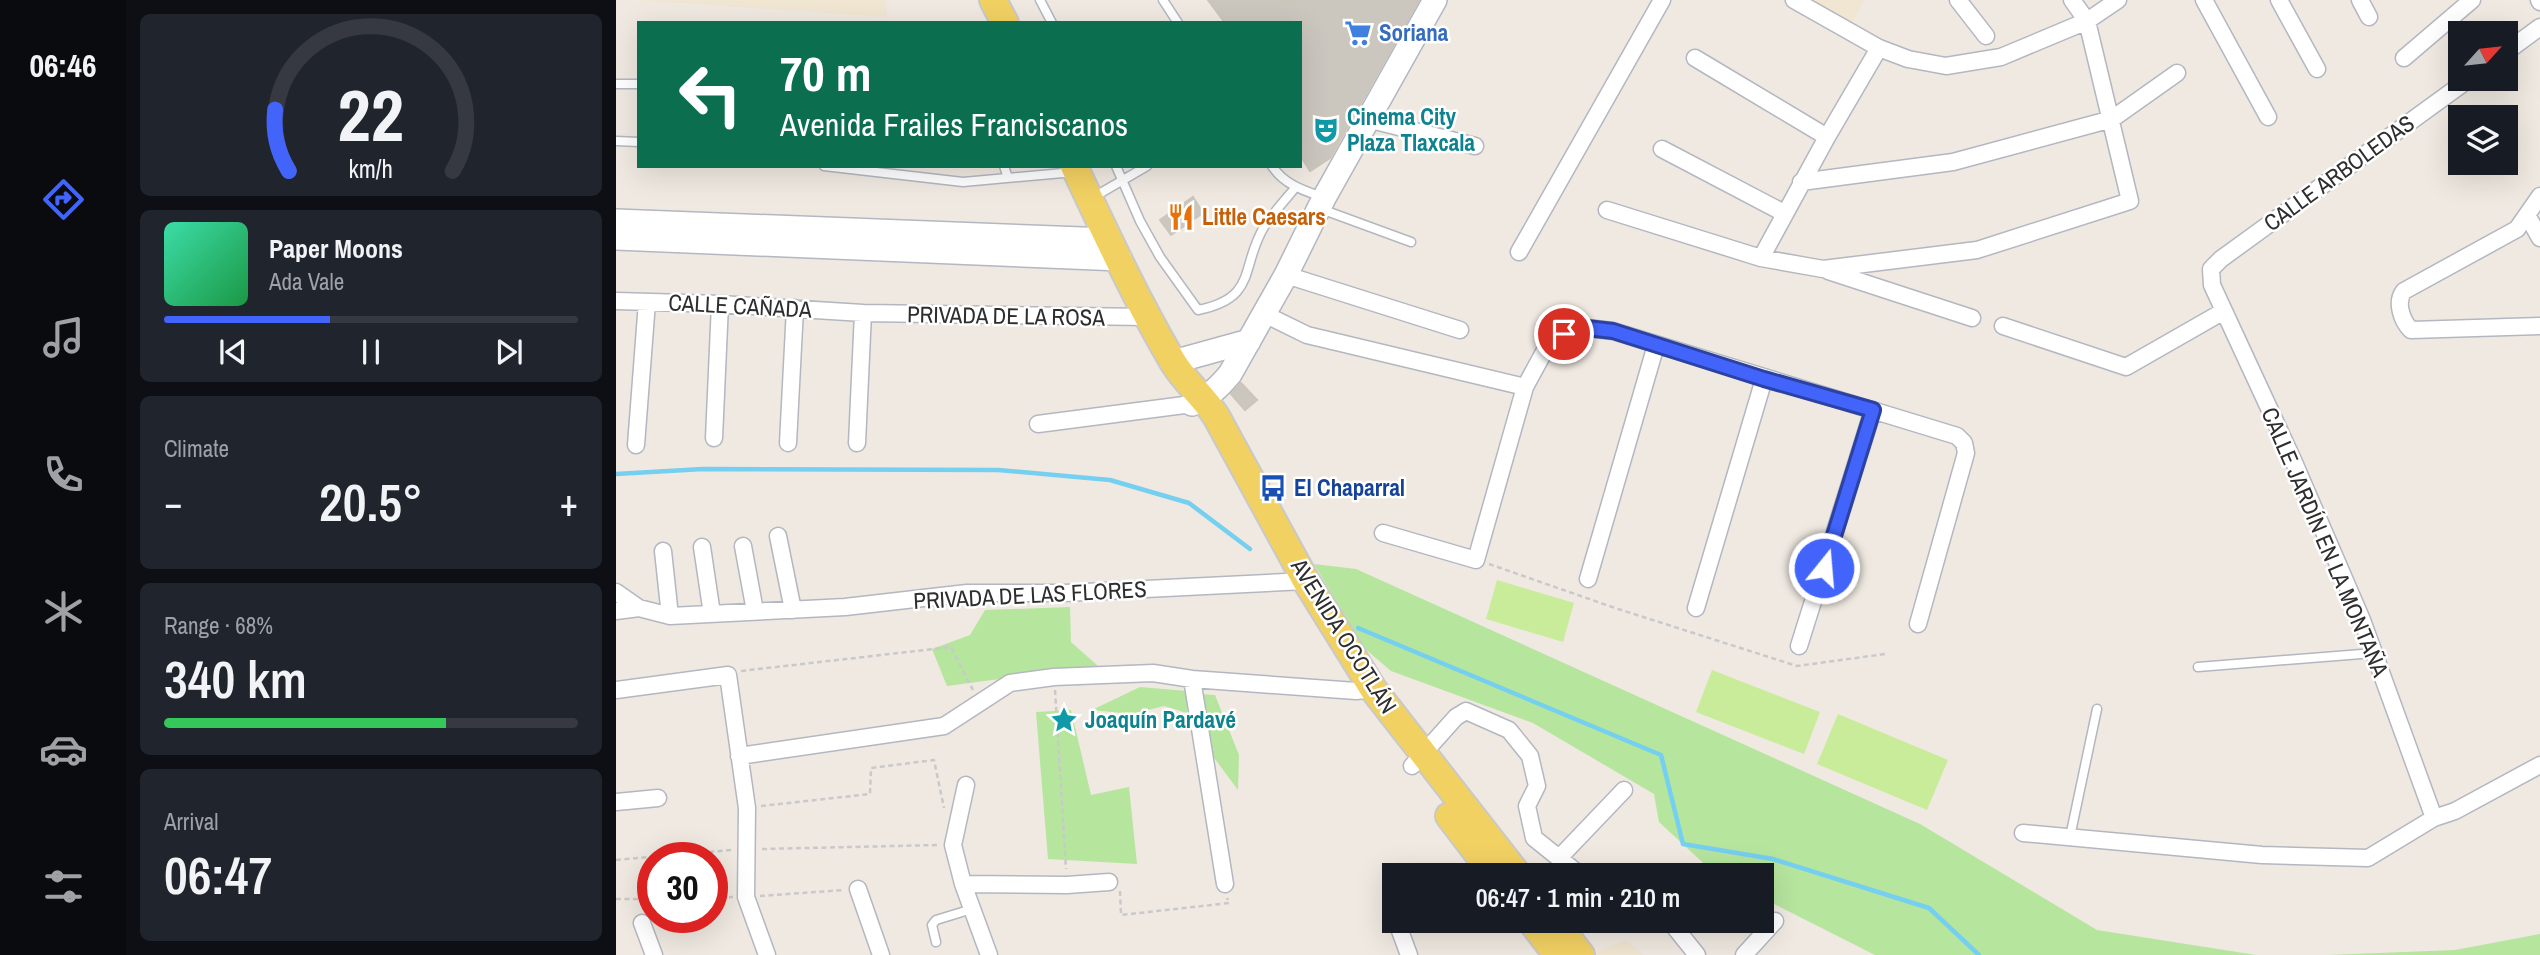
<!DOCTYPE html>
<html lang="en">
<head>
<meta charset="utf-8">
<style>
	:root { --surface:#171b24; --page:#20242c; --text:#f1f3f6; --muted:#9ea1a6; --line:#363941; --accent:#4264fb }
	body { margin:0; font-family:"Archivo Narrow",sans-serif; background:var(--page); color:var(--text); height:100vh; display:flex; flex-direction:column; font-size:26px; white-space:nowrap }
	* { box-sizing:border-box; margin:0 }
	p { font-size:23px; color:var(--muted) }
	.icon { flex:none; width:38px; height:38px; fill:none; stroke:currentColor; stroke-width:2; stroke-linecap:round; stroke-linejoin:round }
	.map { position:relative; flex:1; overflow:hidden }
	.side { display:flex; flex-direction:column; gap:14px; padding:14px; background:#0d0f14; width:490px }
	.side>* { flex:none }
	.hud { position:absolute; left:21px; top:21px; width:665px; height:147px; border-radius:0px; box-shadow:0 7px 28px #0002; background:#0b6e4f; color:#fff; overflow:hidden }
	.needle { width:46px; rotate:63deg }
	.fabs { position:absolute; left:1832px; top:21px; display:grid; gap:14px }
	.fabs a { display:grid; place-items:center; width:70px; height:70px; border-radius:0px; background:var(--surface); box-shadow:0 7px 28px #0002; font-size:35px }
	.speed { position:absolute; left:21px; top:842px; display:flex; gap:14px; font-size:35px; font-weight:700; text-align:center }
	.speed>* { display:grid; place-content:center; width:91px; height:91px; border-radius:50%; background:var(--surface); box-shadow:0 7px 28px #0002; line-height:1 }
	.speed .limit { border:10px solid #d22; background:#fff; color:#111 }
	.pin { position:absolute; display:grid; place-items:center; width:60px; height:60px; color:#fff; margin:-30px; border:4px solid #fff; border-radius:50%; box-shadow:0 2px 7px #0007 }
	.me { position:absolute; width:77px; margin:-38px; rotate:17deg; stroke-linejoin:round; filter:drop-shadow(0 0 5px #0008) }
	.turn { display:flex; align-items:center; gap:24px; height:147px; padding:0 28px; font-size:32px }
	.turn .icon { width:91px; height:91px; stroke-width:2.5 }
	.turn b { display:block; font-size:49px; line-height:60px }
	.big { font-size:52px; font-weight:600; line-height:1.1 }
	.side .widget { flex:1; display:flex; flex-direction:column; justify-content:center; gap:10px; min-width:0; padding:0 24px; border-radius:10px; background:var(--page) }
	.side .dial { align-items:center; gap:0 }
	.dial svg { height:182px; overflow:visible; fill:none; stroke:var(--line); stroke-width:7; stroke-linecap:round; text-anchor:middle }
	.dial text { fill:var(--text); stroke:none }
	.song { display:flex; align-items:center; gap:21px }
	.cover { width:84px; height:84px; border-radius:10px; background:linear-gradient(135deg,hsl(160 70% 55%),hsl(140 70% 35%)) }
	.played { height:7px; border-radius:4px; background:linear-gradient(90deg,var(--accent) 40%,var(--line) 40%) }
	.keys { display:flex; justify-content:space-around; direction:ltr }
	.heat { display:flex; justify-content:space-between; align-items:center; font-size:38px; direction:ltr }
	.charge { height:10px; border-radius:5px; background:linear-gradient(90deg,#34c759 68%,var(--line) 0) }
	.trip { position:absolute; left:766px; top:863px; width:392px; height:70px; border-radius:0px; background:var(--surface); box-shadow:0 7px 28px #0002; font-weight:600; line-height:70px; text-align:center }
	main { display:flex; flex:1; min-height:0 }
	.menu { display:flex; flex-direction:column; width:126px; justify-content:space-around; align-items:center; background:#090b0e; color:var(--muted) }
	.menu .icon { width:49px; height:49px }
	.menu .on { color:var(--accent) }
	.menu b { font-size:32px; color:var(--text) }
	.map>svg:first-child { display:block }
</style>
</head>
<body>
<main>
<nav class="menu">
<b>06:46</b>
<svg class="icon on" aria-label="directions" viewBox="0 0 24 24"><path d="M12 3l9 9-9 9-9-9zM9 14v-3h6M13 9l2 2-2 2"/></svg>
<svg class="icon" aria-label="music" viewBox="0 0 24 24"><path d="M9 18V5l10-2v13"/><circle cx="6" cy="18" r="3"/><circle cx="16" cy="16" r="3"/></svg>
<svg class="icon" aria-label="phone" viewBox="0 0 24 24"><path d="M5 4h4l2 5-3 2q2 4 5 5l2-3 5 2v4C11 20 4 13 5 4z"/></svg>
<svg class="icon" aria-label="climate" viewBox="0 0 24 24"><path d="M12 3v18M4 7l16 10M4 17L20 7"/></svg>
<svg class="icon" aria-label="car" viewBox="0 0 24 24"><path d="M5 17H2v-5l4-1 3-4h7l3 4 3 1v5h-3M9 17h6M6 11h13"/><circle cx="7" cy="17" r="2"/><circle cx="17" cy="17" r="2"/></svg>
<svg class="icon" aria-label="filters" viewBox="0 0 24 24"><path d="M4 7h16M4 17h16"/><circle cx="9" cy="7" r="2"/><circle cx="15" cy="17" r="2"/></svg>
</nav>
<section class="side">
<div class="widget dial"><svg viewBox="0 0 100 80">
<path d="M14 69A42 42 0 1 1 86 69"/>
<path d="M14 69A42 42 0 0 1 8 42" stroke="#4264fb"/>
<text x="50" y="56" font-size="32" font-weight="700">22</text>
<text x="50" y="72" font-size="11">km/h</text>
</svg></div>
<div class="widget">
<div class="song"><i class="cover"></i><div><b>Paper Moons</b><p>Ada Vale</p></div></div>
<div class="played"></div>
<div class="keys"><svg class="icon" aria-label="previous" viewBox="0 0 24 24"><path d="M18 5L8 12l10 7zM5 5v14"/></svg><svg class="icon" aria-label="pause" viewBox="0 0 24 24"><path d="M8 5v14M16 5v14"/></svg><svg class="icon" aria-label="next" viewBox="0 0 24 24"><path d="M6 5l10 7-10 7zM19 5v14"/></svg></div>
</div>
<div class="widget"><p>Climate</p>
<div class="heat"><a>−</a><b class="big">20.5°</b><a>+</a></div>
</div>
<div class="widget"><p>Range · 68%</p><b class="big">340 km</b><div class="charge"></div></div>
<div class="widget"><p>Arrival</p><b class="big">06:47</b></div>
</section>
<div class="map">
<svg width="1924" height="955" viewBox="0 0 1924 955">
	<rect width="100%" height="100%" fill="#efe9e1"/>
	<path fill="#f0e6d1" d="M21,0H269L271,17Z
		M1191,0H1248L1236,24Z
		M1010,940L1028,955H974Z"/>
	<path fill="#b6e59e" d="M698,564L740,569L1304,824L1481,930L1640,955H1259L1146,898V875H1102L1098,873L1043,822L1038,794L917,723L775,671L747,647Z
		M454,607L455,642L482,666L331,686L316,649L354,635L369,610Z
		M524,687L571,691V713L548,706L516,714L476,710Z
		M583,694L599,695L623,755L622,790L593,751Z
		M455,710L475,795L513,787L521,864L432,859L420,712Z
		M1924,934V955H1712L1839,950Z"/>
	<path fill="#c9ec9a" d="M881,580L958,603L947,642L870,619Z
		M1096,670L1204,712L1188,754L1080,712Z
		M1222,714L1332,760L1311,810L1201,764Z"/>
	<g fill="none" stroke-linecap="round" stroke-linejoin="round">
		<path stroke="#75cff0" stroke-width="4.5" d="M0,474L87,469L382,470L494,480L573,503L634,549
			M742,628L1045,755L1067,844L1157,859L1313,908L1363,955"/>
	</g>
	<path fill="#cbc7bf" stroke="#cbc5ba" stroke-width="2" d="M592,0H803L714,158L694,171L684,155V23H609Z
		M577,197L587,213L555,235L544,220Z
		M625,383L641,400L629,410L615,394Z"/>
	<g fill="none" stroke-linecap="round" stroke-linejoin="round">
		<defs>
			<path id="lane" d="M424,0L436,23
				M547,0L562,23
				M0,84H23
				M0,141L23,142
				M208,166L347,182L458,172
				M388,166L392,178
				M500,166L524,221L544,257L582,310C642,298 624,267 648,227C657,213 669,200 679,188
				M656,166C668,184 686,190 706,197
				M476,198L531,166
				M705,209L795,242
				M1582,667L1758,653
				M1454,837L1481,709
				M320,942L316,925L320,920L356,909"/>
			<path id="street" d="M1178,0L1263,48L1292,59L1330,66L1385,57L1471,21L1502,0
				M1342,0L1370,36
				M1588,0L1652,117
				M1663,0L1701,69
				M1744,0L1753,17
				M1923,0L1924,2
				M1890,52L1924,27
				M1079,58L1211,137
				M1788,58L1856,0
				M751,119L859,146
				M1046,149L1168,213
				M1185,182L1337,162L1496,119L1561,73
				M1924,196L1901,229L1788,291C1779,302 1786,321 1795,330L1924,326
				M991,210L1145,258L1207,269L1361,250L1514,201L1471,21L1456,0
				M1911,215L1924,238
				M903,252L1046,0
				M1145,258L1211,137L1263,48
				M1212,271L1356,318
				M670,275L844,330
				M0,301L104,304L247,313L532,317
				M648,314L691,335L909,387
				M1387,326L1510,367L1608,311
				M422,424L576,404
				M98,438L104,304
				M172,443L179,308
				M241,443L247,313
				M20,445L31,302
				M767,533L860,560L909,387L934,341L962,327L997,331L1341,436L1348,443L1350,453L1302,624
				M162,536L177,610
				M127,546L139,611
				M86,547L96,614
				M47,551L54,616
				M972,579L1040,345
				M0,592L23,608
				M1080,608L1148,379
				M0,611L23,608L54,616L229,607L351,593H449L690,581
				M1183,646L1257,410
				M576,679L609,884
				M0,690L112,675L131,808L130,897L151,955
				M123,756L328,726L394,683L438,677L537,673L576,679L740,691L757,689
				M796,766L840,717L850,711L893,730L914,756L921,786L911,806L918,838L964,875
				M350,785L337,845L347,884L373,955
				M0,802L42,798
				M1818,818L1746,620L1677,460L1596,285L1595,269L1605,259L1853,79
				M1407,833L1646,855L1752,858L1818,818L1839,811L1924,765
				M943,858L1008,790
				M347,884L451,885L493,882
				M242,889L265,955
				M780,920L793,955
				M1053,920L1081,955
				M26,923L38,955
				M1128,955L1159,921"/>
			<path id="secondary" d="M0,221L493,240
				M0,238L504,259
				M557,362L633,341
				M576,404C593,397 603,387 614,374L670,275L708,198L819,0"/>
			<path id="primary" d="M377,0L389,23
				M458,166C489,232 520,299 557,362C569,382 587,396 600,416L690,581L757,689L902,875
				M833,816L878,875
				M914,920L941,955
				M938,920L965,955"/>
		</defs>
		<use href="#lane" stroke="#b4b7c1" stroke-width="11"/>
		<use href="#street" stroke="#b4b7c1" stroke-width="19"/>
		<use href="#secondary" stroke="#b4b7c1" stroke-width="26"/>
		<use href="#primary" stroke="#c9c9c9" stroke-width="30"/>
		<path stroke="#c9c9c9" stroke-width="2.5" stroke-dasharray="5 3.5" stroke-linecap="butt" d="M873,564L999,608L1181,666L1269,654
			M125,671L335,647L357,690
			M439,690L450,869
			M145,806L254,794L255,768L318,760L328,808
			M146,849L322,845
			M0,860L115,850
			M504,891L505,915L613,903L611,898
			M144,896L228,890
			M96,898L117,897
			M0,899H37"/>
		<use href="#lane" stroke="#fff" stroke-width="8"/>
		<use href="#street" stroke="#fff" stroke-width="16"/>
		<use href="#secondary" stroke="#fff" stroke-width="23"/>
		<use href="#primary" stroke="#f2d163" stroke-width="26"/>
	</g>
	<g fill="none" stroke-linecap="round" stroke-linejoin="round">
		<defs>
			<path id="route" d="M948,334L962,327L997,331L1148,379L1257,410L1208,568"/>
		</defs>
		<use href="#route" stroke="#2b41a3" stroke-width="18"/>
		<use href="#route" stroke="#4264fb" stroke-width="12"/>
	</g>
	<defs>
		<symbol id="supermarket-bare" viewBox="-9 -9 18 18"><path d="M-6-5.5h2.5l.6 2H6L4.5 2H-2.5L-4.4-4H-6ZM-1.5 3.2a1.3 1.3 0 1 0 .1 0ZM3 3.2a1.3 1.3 0 1 0 .1 0Z" fill="#3f7fe0" stroke="#fff" stroke-width="2.5" paint-order="stroke"/></symbol>
		<symbol id="theatre-bare" viewBox="-9 -9 18 18"><path d="M-5-5.5Q0-4 5-5.5V0Q5 5 0 6Q-5 5-5 0ZM-3.3-2.5H-1v1.5H-3.3ZM1-2.5H3.3v1.5H1ZM-2.8 1Q0 5.5 2.8 1Z" fill="#0f9aa8" stroke="#fff" stroke-width="2.5" paint-order="stroke"/></symbol>
		<symbol id="restaurant-bare" viewBox="-9 -9 18 18"><path d="M-5-6h1v4h1v-4h1v4h1v-4h1v5L-1.5 .5V6h-2V.5L-5-1ZM5-6V6H3V1.5H1.5Q1.5-4 5-6Z" fill="#e8710a" stroke="#fff" stroke-width="2.5" paint-order="stroke"/></symbol>
		<symbol id="bus-bare" viewBox="-9 -9 18 18"><path d="M-5-6H5V4H4V6H2V4H-2V6H-4V4H-5ZM-3.5-4V0h7V-4ZM-3.5 1.2v1.5H-2V1.2ZM2 1.2v1.5H3.5V1.2Z" fill="#1a4fb4" stroke="#fff" stroke-width="2.5" paint-order="stroke"/></symbol>
		<symbol id="sight-bare" viewBox="-9 -9 18 18"><path d="M0-6L1.8-2.2L6-1.7L2.9 1.2L3.7 5.4L0 3.3L-3.7 5.4L-2.9 1.2L-6-1.7L-1.8-2.2Z" fill="#0f9aa8" stroke="#fff" stroke-width="2.5" paint-order="stroke"/></symbol>
	</defs>
	<g fill-rule="evenodd">
		<use href="#supermarket-bare" x="723" y="14" width="38" height="38"/>
		<use href="#theatre-bare" x="691" y="111" width="38" height="38"/>
		<use href="#restaurant-bare" x="546" y="198" width="38" height="38"/>
		<use href="#bus-bare" x="638" y="469" width="38" height="38"/>
		<use href="#sight-bare" x="429" y="701" width="38" height="38"/>
	</g>
	<g text-anchor="middle" stroke-width="5" stroke-linejoin="round" paint-order="stroke">
		<g font-size="23" font-weight="bold" fill="#366cbe" stroke="#fff" text-anchor="start">
			<text x="763" y="41">Soriana</text>
		</g>
		<g font-size="23" font-weight="bold" fill="#0d838f" stroke="#fff" text-anchor="start">
			<text x="731" y="125">Cinema City<tspan x="731" dy="26">Plaza Tlaxcala</tspan></text>
			<text x="469" y="728">Joaquín Pardavé</text>
		</g>
		<g font-size="23" fill="#2e2e2e" stroke="#fff">
			<text transform="translate(1723 173) rotate(-36)" y="8">CALLE ARBOLEDAS</text>
			<text transform="translate(124 306) rotate(3)" y="8">CALLE CAÑADA</text>
			<text transform="translate(390 316) rotate(1)" y="8">PRIVADA DE LA ROSA</text>
			<text transform="translate(1709 542) rotate(67)" y="8">CALLE JARDÍN EN LA MONTAÑA</text>
			<text transform="translate(414 595) rotate(-3)" y="8">PRIVADA DE LAS FLORES</text>
			<text transform="translate(728 636) rotate(58)" y="8">AVENIDA OCOTLÁN</text>
		</g>
		<g font-size="23" font-weight="bold" fill="#c56008" stroke="#fff" text-anchor="start">
			<text x="586" y="225">Little Caesars</text>
		</g>
		<g font-size="23" font-weight="bold" fill="#164399" stroke="#fff" text-anchor="start">
			<text x="678" y="496">El Chaparral</text>
		</g>
	</g>
</svg>
<div class="fabs">
<a><svg class="needle" viewBox="-14 -14 28 28"><path d="M0-13l5 13h-10z" fill="#e53935"/><path d="M0 13l5-13h-10z" fill="#9ea1a6"/></svg></a>
<a><svg class="icon" aria-label="layers" viewBox="0 0 24 24"><path d="M12 4l9 5-9 5-9-5zM3 14l9 5 9-5"/></svg></a>
</div>
<div class="speed"><div class="limit">30</div></div>
<div class="pin" style="left:948px;top:334px;background:#d93025"><svg class="icon" aria-label="arrive" viewBox="0 0 24 24"><path d="M6 21V4h12l-3 4 3 4H6"/></svg></div>
<svg class="me" style="left:1208px;top:568px" viewBox="-20 -20 40 40"><circle r="17" fill="#4264fb" stroke="#fff" stroke-width="3"/><path d="M0-11L8 9 0 5-8 9z" fill="#fff"/></svg>
<div class="trip">06:47 · 1 min · 210 m</div>
<div class="hud">
<div class="turn"><svg class="icon" aria-label="left" viewBox="0 0 24 24"><path d="M17 20v-9H6M10 6l-5 5 5 5"/></svg><div><b>70 m</b>Avenida Frailes Franciscanos</div></div>
</div>
</div>
</main>
</body>
</html>
